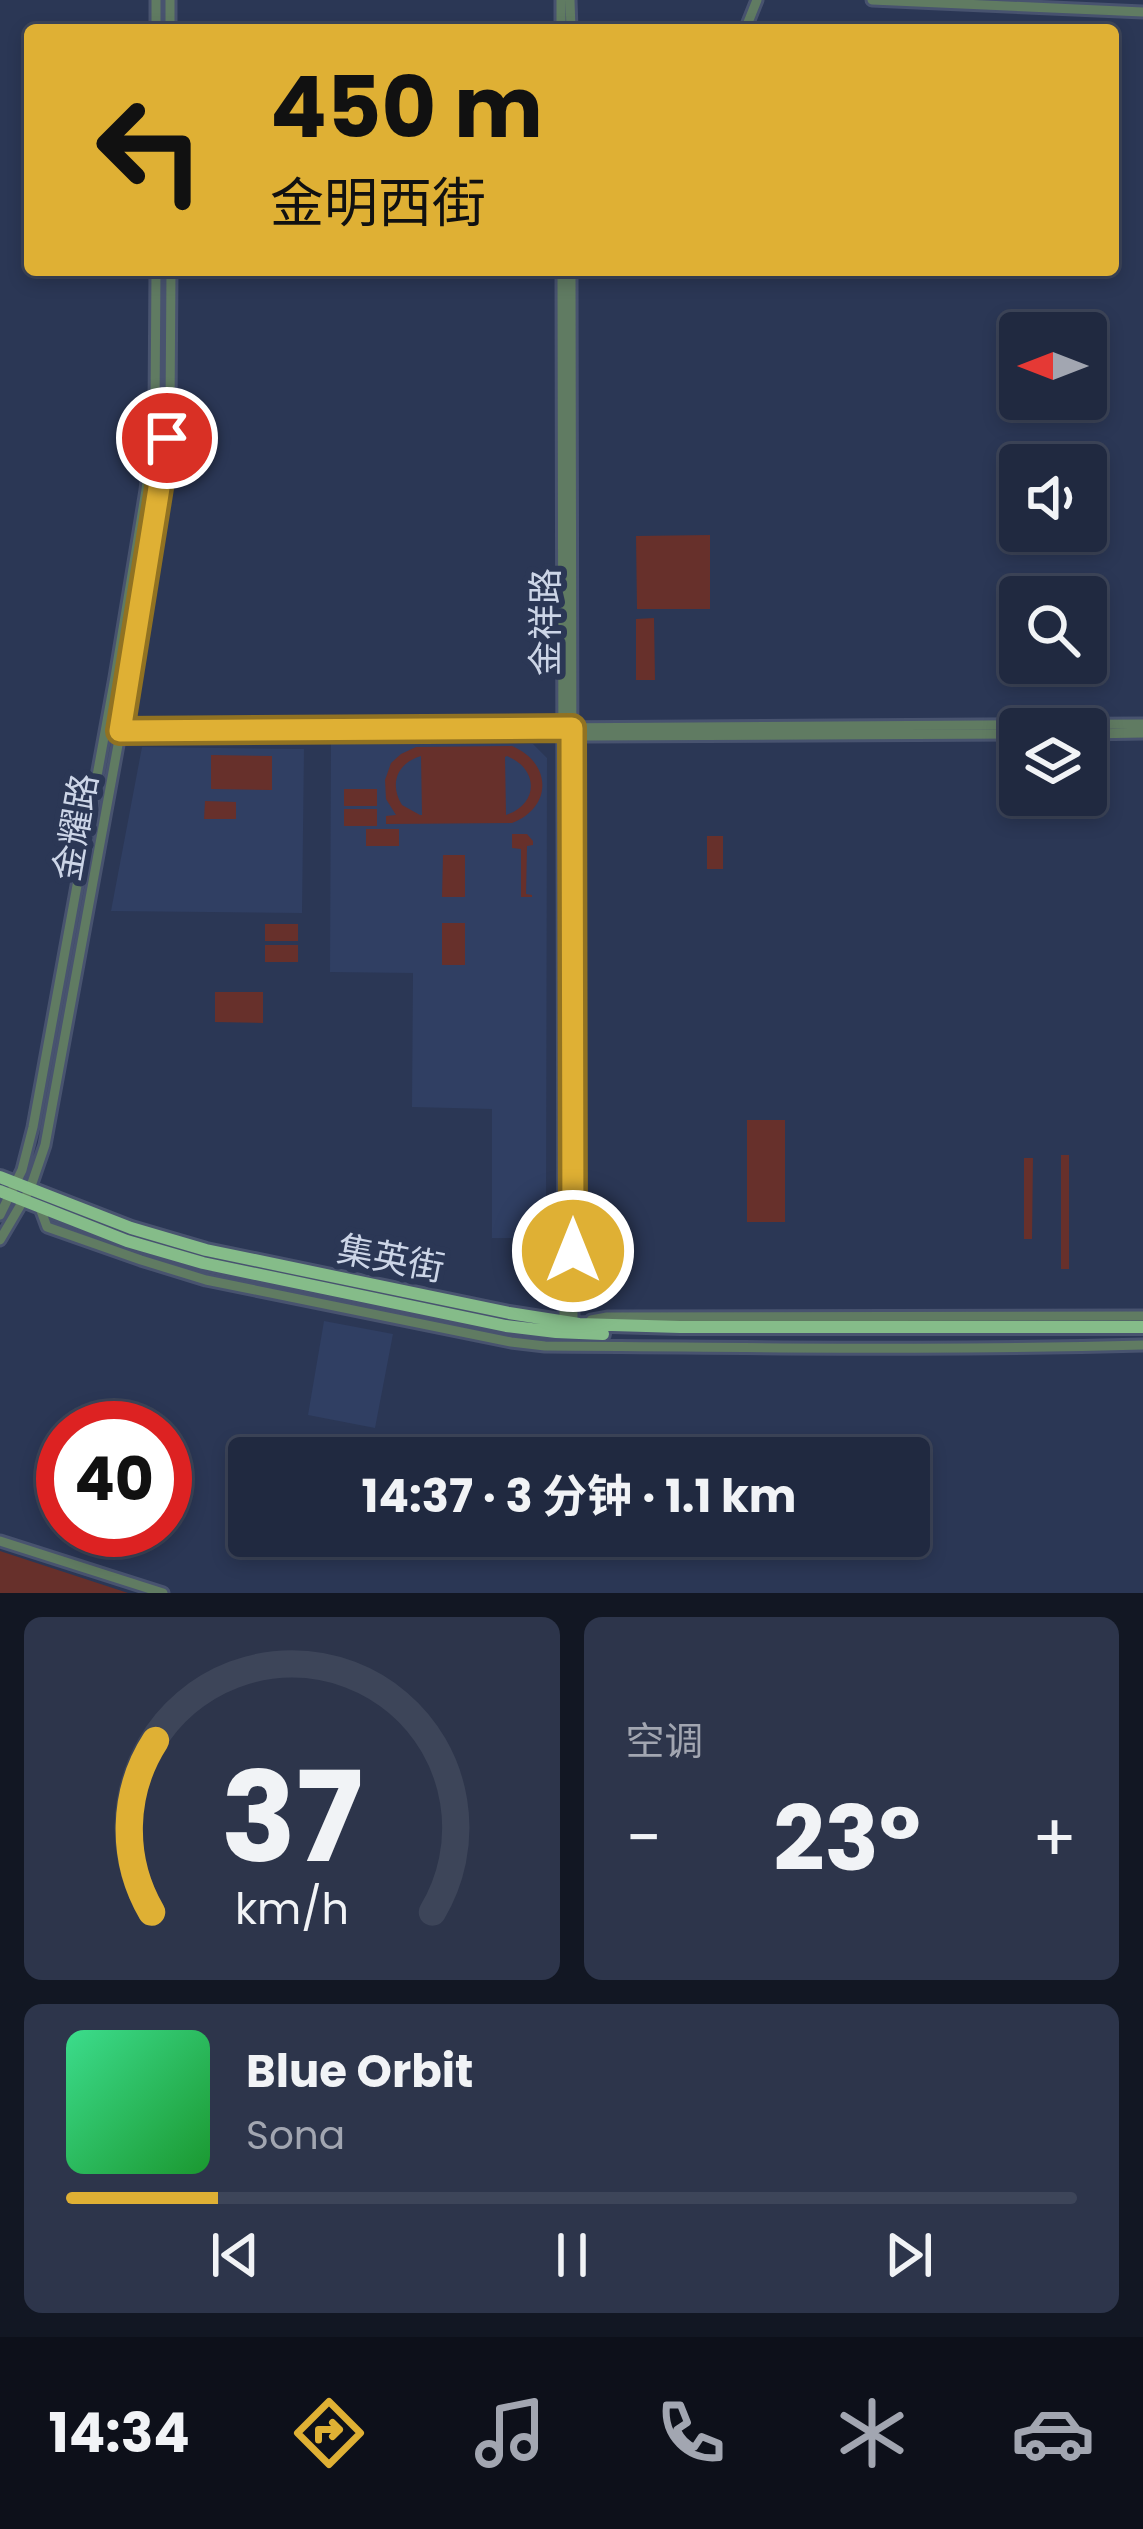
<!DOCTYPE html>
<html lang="zh">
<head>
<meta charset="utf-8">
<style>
	:root { --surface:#202940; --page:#2d354b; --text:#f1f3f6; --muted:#a2a6b1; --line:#3d4559; --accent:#dfb034 }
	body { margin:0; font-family:Poppins,"Noto Sans SC",sans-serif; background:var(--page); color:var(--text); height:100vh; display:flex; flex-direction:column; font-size:45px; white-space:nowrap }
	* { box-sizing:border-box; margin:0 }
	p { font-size:39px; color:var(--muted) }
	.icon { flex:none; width:66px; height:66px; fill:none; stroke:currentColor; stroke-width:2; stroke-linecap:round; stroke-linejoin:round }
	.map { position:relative; height:1593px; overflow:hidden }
	.drawer { display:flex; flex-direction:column; gap:24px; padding:24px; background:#121723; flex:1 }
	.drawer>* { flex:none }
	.hud { position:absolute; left:24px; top:24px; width:1095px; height:252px; border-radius:12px; box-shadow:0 6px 18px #0003,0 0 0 3px var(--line); background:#dfb034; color:#111; overflow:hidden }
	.needle { width:78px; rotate:270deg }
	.controls { position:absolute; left:999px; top:312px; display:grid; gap:24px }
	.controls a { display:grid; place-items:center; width:108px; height:108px; border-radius:12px; background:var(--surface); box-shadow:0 6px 18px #0003,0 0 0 3px var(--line); font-size:60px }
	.speed { position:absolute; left:36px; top:1401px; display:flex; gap:24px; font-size:60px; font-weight:700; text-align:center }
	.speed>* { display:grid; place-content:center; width:156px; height:156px; border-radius:50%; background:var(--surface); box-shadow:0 6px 18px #0003,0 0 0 3px var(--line); line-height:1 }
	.speed .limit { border:18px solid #d22; background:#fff; color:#111 }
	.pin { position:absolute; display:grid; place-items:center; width:102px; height:102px; color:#fff; margin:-51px; border:6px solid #fff; border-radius:50%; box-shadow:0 3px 12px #0007 }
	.me { position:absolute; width:132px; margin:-66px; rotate:0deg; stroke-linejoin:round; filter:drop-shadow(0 0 9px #0008) }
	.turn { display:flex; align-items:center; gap:42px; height:252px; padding:0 48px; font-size:54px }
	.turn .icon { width:156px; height:156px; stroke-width:2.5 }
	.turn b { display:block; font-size:84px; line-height:102px }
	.big { font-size:90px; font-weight:700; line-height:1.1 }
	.drawer .widget { flex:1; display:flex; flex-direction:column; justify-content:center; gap:18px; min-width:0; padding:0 42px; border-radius:18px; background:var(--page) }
	.drawer .dial { align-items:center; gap:0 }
	.dial svg { height:312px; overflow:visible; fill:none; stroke:var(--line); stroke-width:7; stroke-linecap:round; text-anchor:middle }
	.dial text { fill:var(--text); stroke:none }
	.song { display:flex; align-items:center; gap:36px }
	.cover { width:144px; height:144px; border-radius:18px; background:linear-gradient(135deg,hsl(150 70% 55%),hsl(130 70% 35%)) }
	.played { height:12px; border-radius:6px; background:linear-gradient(90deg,var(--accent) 15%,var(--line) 15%) }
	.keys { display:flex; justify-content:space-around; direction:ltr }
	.heat { display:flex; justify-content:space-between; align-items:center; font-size:66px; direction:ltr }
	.drawer .tiles { flex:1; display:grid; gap:24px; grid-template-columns:1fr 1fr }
	.widget:last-child { grid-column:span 2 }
	.trip { position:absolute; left:228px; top:1437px; width:702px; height:120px; border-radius:12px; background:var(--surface); box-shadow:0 6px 18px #0003,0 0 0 3px var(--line); font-weight:700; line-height:120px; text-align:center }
	.tabs { display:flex; height:192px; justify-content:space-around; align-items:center; background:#0d101a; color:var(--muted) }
	.tabs .icon { width:84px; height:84px }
	.tabs .active { color:var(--accent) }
	.tabs b { font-size:54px; color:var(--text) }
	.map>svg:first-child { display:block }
</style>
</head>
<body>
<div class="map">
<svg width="1143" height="1593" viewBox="0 0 1143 1593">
	<rect width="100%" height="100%" fill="#2b3755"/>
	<path fill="#303f63" d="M331,743L533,744L547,758L546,1238H492V1109L412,1107L413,973L330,972Z
		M142,747L304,749L302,913L111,911Z
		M324,1321L393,1334L375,1428L308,1415Z"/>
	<path fill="#67302b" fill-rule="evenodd" d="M710,535V609H637L636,536Z
		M654,618L655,680H636V619Z
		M512,746C552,763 553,807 512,823L386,824V816L396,815L386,799L385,780L391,763L401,754L416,747ZM421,756L422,815H420L402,805C389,784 397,763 421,756ZM507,756C539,769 539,804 506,815L505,757Z
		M211,755L272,756V790L211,789Z
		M344,789H377V806H344Z
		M205,801L236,802V819H204Z
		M344,809H377V826H344Z
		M366,829H399V846H366Z
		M512,834H527L533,841V845L527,846L526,894L532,895V897H521V849L512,848Z
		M707,836H723V869H707Z
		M443,855H465V897H442Z
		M442,923H465V965H442Z
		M265,924H298V941H265Z
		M265,945H298V962H265Z
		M215,992H263V1023L215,1022Z
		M747,1120H785V1222H747Z
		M1061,1155H1069V1269H1061Z
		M1024,1158H1033L1032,1239H1024Z
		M0,1551L128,1593H0Z"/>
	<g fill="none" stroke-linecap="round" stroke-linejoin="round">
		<defs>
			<path id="minor" d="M156,0V30
				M170,0V30
				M561,0V30
				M570,0L571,30
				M872,0L1143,12
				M745,30L757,0
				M562,270L564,1327
				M571,270L573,1327
				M120,731L1143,724
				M570,733L588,736L1020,734
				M1086,734L1143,733
				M40,1208L47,1227L141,1260L206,1280L511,1342L545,1346C744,1347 944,1351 1143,1345
				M0,1215L22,1170L33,1127L115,677L146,490L155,407L156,270
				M0,1240L30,1189L45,1145L130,679L160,492L170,408L171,270
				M591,1320L607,1317L1143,1316
				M0,1541L163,1593"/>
			<path id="major" d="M0,1177L131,1228L206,1250L509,1313L579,1324L680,1327H1143
				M0,1191L127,1241L203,1263L506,1326L556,1332L603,1334"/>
		</defs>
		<use href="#minor" stroke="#48536f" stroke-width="15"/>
		<use href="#major" stroke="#48536f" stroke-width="18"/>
		<use href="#minor" stroke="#607b62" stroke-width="9"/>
		<use href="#major" stroke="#85bc89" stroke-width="12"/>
	</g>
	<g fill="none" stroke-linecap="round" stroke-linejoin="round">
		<defs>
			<path id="route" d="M167,438L120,731L572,728L573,1251"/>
		</defs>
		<use href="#route" stroke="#917222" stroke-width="30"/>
		<use href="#route" stroke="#dfb034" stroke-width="21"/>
	</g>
	<g text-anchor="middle" stroke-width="12" stroke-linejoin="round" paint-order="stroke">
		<g font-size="36" fill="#ccd5e7" stroke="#2b3755">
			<text transform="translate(545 622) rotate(-90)" y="13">金祥路</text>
			<text transform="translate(75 827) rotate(-80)" y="13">金耀路</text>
			<text transform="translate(391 1258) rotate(11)" y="13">集英街</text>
		</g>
	</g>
</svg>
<div class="controls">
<a><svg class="needle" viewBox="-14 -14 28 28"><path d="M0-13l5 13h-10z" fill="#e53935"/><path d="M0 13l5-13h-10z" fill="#a2a6b1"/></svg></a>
<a><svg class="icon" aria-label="sound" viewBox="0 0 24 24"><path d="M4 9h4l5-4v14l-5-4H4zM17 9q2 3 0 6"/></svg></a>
<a><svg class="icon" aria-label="search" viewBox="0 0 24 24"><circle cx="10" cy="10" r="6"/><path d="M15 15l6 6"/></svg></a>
<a><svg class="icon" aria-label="layers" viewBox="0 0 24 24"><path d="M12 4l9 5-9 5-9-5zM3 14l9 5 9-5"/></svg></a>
</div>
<div class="speed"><div class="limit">40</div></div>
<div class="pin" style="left:167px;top:438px;background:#d93025"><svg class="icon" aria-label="arrive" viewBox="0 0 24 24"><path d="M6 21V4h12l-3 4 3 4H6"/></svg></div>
<svg class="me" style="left:573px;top:1251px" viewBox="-20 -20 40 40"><circle r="17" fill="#dfb034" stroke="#fff" stroke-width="3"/><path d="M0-11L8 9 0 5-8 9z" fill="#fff"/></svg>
<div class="trip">14:37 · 3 分钟 · 1.1 km</div>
<div class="hud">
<div class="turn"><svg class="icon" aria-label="left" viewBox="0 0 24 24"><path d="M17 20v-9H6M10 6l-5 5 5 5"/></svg><div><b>450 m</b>金明西街</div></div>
</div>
</div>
<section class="drawer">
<div class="tiles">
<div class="widget dial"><svg viewBox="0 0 100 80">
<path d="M14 69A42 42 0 1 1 86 69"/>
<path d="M14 69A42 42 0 0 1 15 25" stroke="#dfb034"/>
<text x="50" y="56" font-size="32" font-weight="700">37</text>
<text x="50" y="72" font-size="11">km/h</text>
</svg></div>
<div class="widget"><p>空调</p>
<div class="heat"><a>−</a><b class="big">23°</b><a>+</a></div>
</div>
<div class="widget">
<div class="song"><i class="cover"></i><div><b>Blue Orbit</b><p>Sona</p></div></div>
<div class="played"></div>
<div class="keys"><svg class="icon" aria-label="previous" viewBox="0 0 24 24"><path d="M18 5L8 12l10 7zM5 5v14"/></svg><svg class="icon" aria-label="pause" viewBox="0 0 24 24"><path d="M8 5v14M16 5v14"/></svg><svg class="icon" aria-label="next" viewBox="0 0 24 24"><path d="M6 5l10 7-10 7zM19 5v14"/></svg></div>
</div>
</div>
</section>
<nav class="tabs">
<b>14:34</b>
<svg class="icon active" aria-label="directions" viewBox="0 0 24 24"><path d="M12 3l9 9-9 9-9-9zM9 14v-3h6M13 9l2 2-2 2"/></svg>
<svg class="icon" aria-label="music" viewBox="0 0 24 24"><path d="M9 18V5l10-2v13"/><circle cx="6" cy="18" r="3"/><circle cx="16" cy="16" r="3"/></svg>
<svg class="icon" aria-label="phone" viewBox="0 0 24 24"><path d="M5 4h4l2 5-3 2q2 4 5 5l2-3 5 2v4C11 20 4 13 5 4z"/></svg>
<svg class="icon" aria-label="climate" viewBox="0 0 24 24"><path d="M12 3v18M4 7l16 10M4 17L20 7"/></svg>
<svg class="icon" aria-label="car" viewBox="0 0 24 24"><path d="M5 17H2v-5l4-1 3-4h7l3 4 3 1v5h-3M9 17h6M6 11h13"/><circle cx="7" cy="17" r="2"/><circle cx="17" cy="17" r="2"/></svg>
</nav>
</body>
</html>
